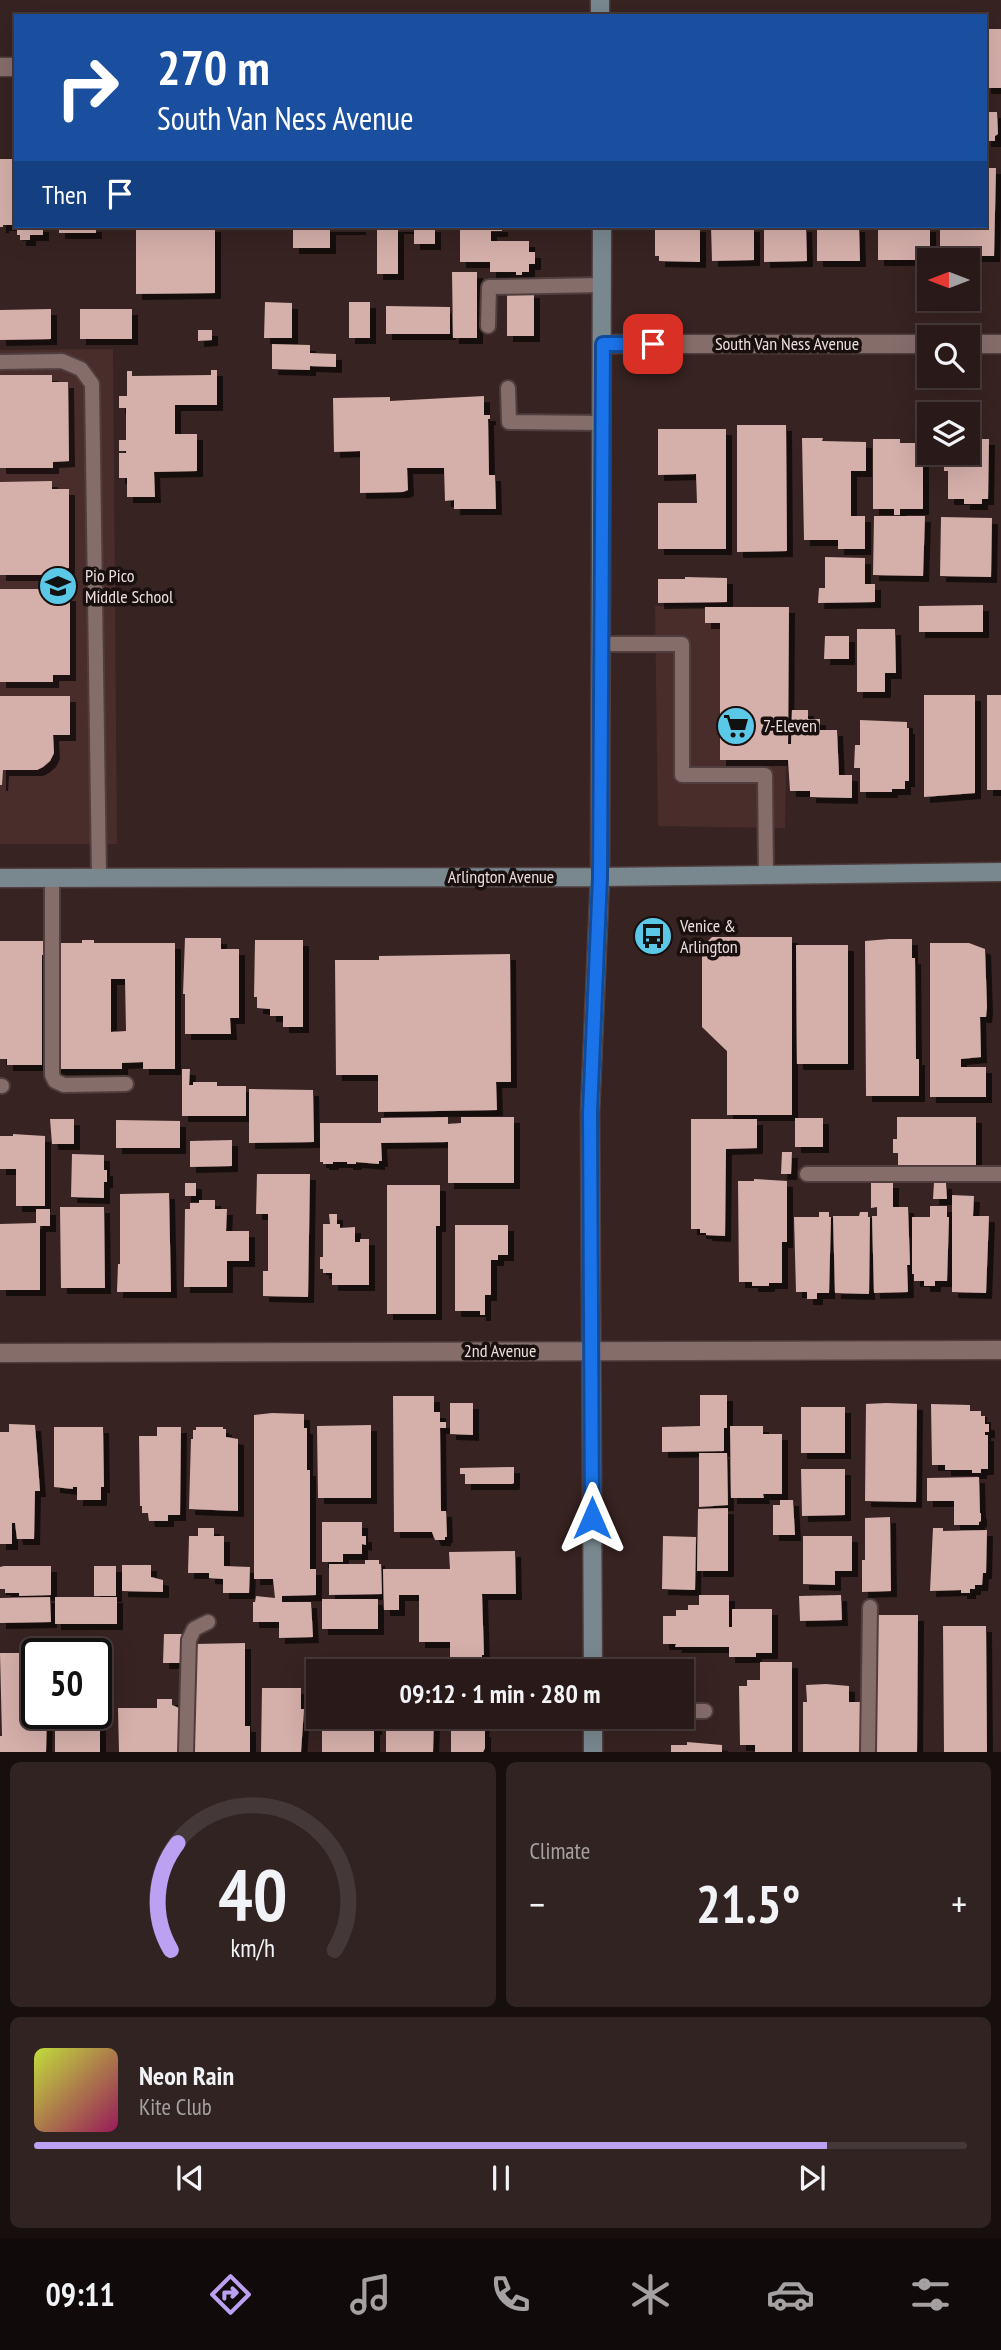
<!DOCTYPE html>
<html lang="en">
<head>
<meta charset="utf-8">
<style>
	:root { --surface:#291a19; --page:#312322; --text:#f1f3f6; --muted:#a5a1a2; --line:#453838; --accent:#bca0f2 }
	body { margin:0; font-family:"PT Sans Narrow",sans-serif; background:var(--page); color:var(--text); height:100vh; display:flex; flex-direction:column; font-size:26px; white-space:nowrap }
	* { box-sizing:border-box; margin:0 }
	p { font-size:23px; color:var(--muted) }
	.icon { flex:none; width:38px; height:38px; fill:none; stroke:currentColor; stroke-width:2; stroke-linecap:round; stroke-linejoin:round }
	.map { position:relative; height:1752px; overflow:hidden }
	.side { display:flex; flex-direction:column; gap:10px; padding:10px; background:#170e0e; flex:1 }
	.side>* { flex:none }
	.top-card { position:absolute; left:14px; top:14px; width:973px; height:214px; border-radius:0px; box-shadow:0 7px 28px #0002,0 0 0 2px var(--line); background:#1a4fa0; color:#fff; overflow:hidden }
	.needle { width:46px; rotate:270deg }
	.controls { position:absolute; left:917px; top:248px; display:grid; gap:14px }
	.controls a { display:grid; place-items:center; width:63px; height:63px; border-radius:0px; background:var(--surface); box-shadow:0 7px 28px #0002,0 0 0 2px var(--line); font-size:35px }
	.speed { position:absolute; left:21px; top:1638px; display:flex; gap:14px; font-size:35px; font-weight:700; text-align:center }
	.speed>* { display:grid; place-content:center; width:91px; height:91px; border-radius:50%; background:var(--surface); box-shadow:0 7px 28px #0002,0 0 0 2px var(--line); line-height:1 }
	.speed .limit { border:4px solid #111; border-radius:10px; background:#fff; color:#111 }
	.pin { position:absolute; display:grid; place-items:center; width:60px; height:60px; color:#fff; margin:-30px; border-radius:14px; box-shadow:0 4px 10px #0006 }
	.me { position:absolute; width:77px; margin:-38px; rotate:0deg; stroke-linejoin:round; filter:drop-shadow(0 0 5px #0008) }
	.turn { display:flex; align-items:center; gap:24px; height:147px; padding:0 28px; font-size:32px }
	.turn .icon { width:91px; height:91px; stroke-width:2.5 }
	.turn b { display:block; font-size:49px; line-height:60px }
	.then { display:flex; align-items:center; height:66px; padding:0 28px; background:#0003; gap:14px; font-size:26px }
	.big { font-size:52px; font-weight:700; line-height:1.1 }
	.side .tile { flex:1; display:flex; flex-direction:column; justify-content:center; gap:10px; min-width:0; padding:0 24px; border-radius:10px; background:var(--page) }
	.side .dial { align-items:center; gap:0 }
	.dial svg { height:182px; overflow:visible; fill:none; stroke:var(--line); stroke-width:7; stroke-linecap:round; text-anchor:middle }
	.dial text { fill:var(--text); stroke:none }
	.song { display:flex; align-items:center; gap:21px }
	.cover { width:84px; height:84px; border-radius:10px; background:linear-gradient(135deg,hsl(70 70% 55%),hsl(330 70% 35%)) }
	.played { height:7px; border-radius:4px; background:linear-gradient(90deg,var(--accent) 85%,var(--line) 85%) }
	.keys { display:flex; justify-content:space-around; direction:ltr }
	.heat { display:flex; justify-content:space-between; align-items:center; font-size:38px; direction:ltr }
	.side .tiles { flex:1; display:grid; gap:10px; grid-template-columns:1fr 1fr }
	.tile:last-child { grid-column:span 2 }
	.trip { position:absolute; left:306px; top:1659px; width:388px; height:70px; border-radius:0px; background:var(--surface); box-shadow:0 7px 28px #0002,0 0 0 2px var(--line); font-weight:700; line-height:70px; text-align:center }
	.menu { display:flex; height:112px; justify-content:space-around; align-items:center; background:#100a0a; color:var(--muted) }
	.menu .icon { width:49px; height:49px }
	.menu .selected { color:var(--accent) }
	.menu b { font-size:32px; color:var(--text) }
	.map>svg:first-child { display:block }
</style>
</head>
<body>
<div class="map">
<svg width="1001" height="1752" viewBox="0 0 1001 1752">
	<defs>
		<filter id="shadow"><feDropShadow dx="6" dy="6" stdDeviation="0" flood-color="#0009"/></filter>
	</defs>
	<rect width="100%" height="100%" fill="#372321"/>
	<path fill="#482d2b" d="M113,349L117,844H0V350Z
		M655,606L789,607L785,828L658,826Z"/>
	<path fill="#d5afaa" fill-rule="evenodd" filter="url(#shadow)" d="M985,29H1001V88H985Z
		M985,112H997L998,134L995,136V141H985Z
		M0,159H16V225H3V227H0Z
		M985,168H996L994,256H973V259L940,260V226H985Z
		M17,226H43V235H30V240H20V235H17Z
		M59,226H96V233H59Z
		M136,226H215V293L136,294Z
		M293,226H360V229H330V248H293Z
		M377,226H435V244H414V228H398V274H377Z
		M457,226H502V231H491V241H529V252H535V264H529V272H522V275H516V272H490V262H460V229H457Z
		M655,226H700V262L659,261V256H655Z
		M711,226H754V260L712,261Z
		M764,226H806L807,261L764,262Z
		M817,226H859L860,261H817Z
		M878,226H930V260H878Z
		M452,272H477V338H453Z
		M507,292H534V336H507Z
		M265,302L292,303V338H264Z
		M349,302H370V338H349Z
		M386,306L450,307V334H386Z
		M51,309V339L0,340V310Z
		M80,309H132V339H80Z
		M198,330H212V340L198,341Z
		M272,344L310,345V353L336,354V367L310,366V370L272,369Z
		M211,370H217V405H175V434H197V471L154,472L155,497H127V478H119V453H126V451H119V440H126V408H119V396H127V371H132V376L211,375Z
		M0,375H52V382H68L69,461L53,462V468H0Z
		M484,396V415H490V419H488L489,475H495L496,509H454V500L445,501L444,468H407L408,490L403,492L360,493V451L334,452L333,398L390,397V401Z
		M737,425H786L787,551L737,552Z
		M658,429H726V549H658V503H697L696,474L658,475Z
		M802,438H823L822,441L866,442V471H851V516H865V549H838V540H804Z
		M873,439H900V443H923V509H900V515H894V509H873Z
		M968,439H989L988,499H982V504H964V499H948V471H944V453H968Z
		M52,481V489H69V568L53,569V575H0V482Z
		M874,516H925L923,576L873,575Z
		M941,517L992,518L991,577L940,576Z
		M825,557L865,558V584H875V602L818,603L819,588H825Z
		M685,577L727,578V602L658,603V579H685Z
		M0,589H53V595H70V675H53V682H0Z
		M983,605V632H919V606Z
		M705,607H789L788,744H791L792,710H808V719H820V730H837L839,775H852V798L810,797V791H790L788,760H720V623H705Z
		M857,629H895L896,673H885V692H857Z
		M825,636H849V659H824Z
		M924,695H975V793L924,797Z
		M987,695H1001V790H987Z
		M0,696H70V735H53L54,753L50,761L43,767L37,770H3L2,785H0Z
		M860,720L907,722V728H909V781H905V789H892V792H860V768H854L855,745H860Z
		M712,937H792V1115H727V1051L702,1027V947Z
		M185,938H221V949H239V1018H230L231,1034H185V994H183Z
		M889,939H912V958H915L916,1059H919V1096H866L865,941Z
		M82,940H94V943H175V1069H143V1062L122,1063V1069H55V943H82ZM111,979H125L126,1031L111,1032Z
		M255,940H303V1027H283V1016H270V1009L257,1008V997H254Z
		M0,941H44V955H42V1065H7V1059H0Z
		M930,943H969L985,949L987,1007L986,1017H980L981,1057L961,1059V1067H986V1097H930Z
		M796,945H848V1064H797Z
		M510,954L511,1082H496L497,1110L378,1112V1075H336L335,960H379V956Z
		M182,1069H190L189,1085H193V1082H217V1086H246V1116H182Z
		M249,1089L313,1090L314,1142L249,1143Z
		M448,1117V1124L461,1123V1117H514V1183H448V1142L381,1143L382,1161H379V1164L356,1162V1164H347V1162H333V1164H323V1162H320V1123H381V1118Z
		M897,1117H976V1166H898V1153H893V1139H897Z
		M795,1118H823V1147H795Z
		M50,1119H74V1144H52Z
		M691,1119H757V1148L726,1149L725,1236L706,1235V1233H700V1229H691Z
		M116,1120L180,1121V1148H116Z
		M13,1134L45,1136V1206H16V1169H0V1136H13Z
		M232,1140V1166L190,1167V1141Z
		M782,1152H792L791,1174H781Z
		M72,1154L104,1155V1170H107V1182H104V1198L71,1197Z
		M257,1174H310L308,1297L263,1296V1271H268V1214H256Z
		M754,1179L787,1181V1242H782V1283H769V1286H752V1282H739L738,1181H754Z
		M871,1182H893V1207H908L910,1265H907L908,1292L874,1293L872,1216H877V1207L871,1208Z
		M934,1182L946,1183L947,1199H933Z
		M185,1183H196V1196H185Z
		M387,1185H440V1226H436V1314H387Z
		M169,1193L171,1292H117L118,1264H120V1194Z
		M952,1195L974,1196L973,1216H989L986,1293L952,1292Z
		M199,1200H215V1209H227L226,1231H249V1261H227V1287H184L185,1209H190V1203H199Z
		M930,1206H947V1217H949L947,1281H935V1286H924V1281H914V1274H912V1217H930Z
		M60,1207H104L105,1288H61Z
		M36,1209H50V1226H40V1290H0V1224L36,1223Z
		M819,1212H829V1217H831L829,1293H817V1299H807V1292H796L794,1217H819Z
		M860,1212H868V1217H870L869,1294L835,1293L833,1216H859Z
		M329,1214H337V1224H340V1228L355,1227V1242H360V1239H369V1285H332V1273H323V1269H320V1257H323V1224H330Z
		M455,1225H508V1255H498V1260H491V1295H485V1315H480V1311H455Z
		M700,1395H727V1428H724V1451L662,1452V1427L700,1426Z
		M393,1396H434V1412H440V1422H446V1428H440L441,1511H446L447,1537H445V1540H435L432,1532H394Z
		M450,1403H473V1435L450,1434Z
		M886,1403L917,1404L916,1502L865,1501L866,1404Z
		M931,1404L970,1405V1411H981V1416H985V1424H989V1432H985V1435H988V1469H981V1473H972V1470H945V1465H932Z
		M801,1407H845V1453H801Z
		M272,1413L304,1414V1428H307V1470H310V1569H316V1595L282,1596V1602H311L313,1637L279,1638V1622H253V1602H255L256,1596L275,1598L273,1579H254V1415Z
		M9,1424L35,1425L40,1491H35L34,1539H17L15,1523H12V1544H0V1432H9Z
		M371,1425V1498H318L317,1426Z
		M730,1426H763V1434H782V1494H763L764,1498H731Z
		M54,1427H103L104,1487H101V1500H77V1487H73V1489L54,1487Z
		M157,1427H181L180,1515H168V1521H149L148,1513H142V1506H140L139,1436H157Z
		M196,1427H223V1429H226V1437L238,1439V1511L189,1509L191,1439H193V1430H196Z
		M699,1453H727L728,1505L699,1507Z
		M514,1467V1483L512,1484H465V1474H460V1468Z
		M801,1469H845V1515L802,1516Z
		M979,1477L980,1513H981V1521L979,1522V1525H954V1501H927V1478Z
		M780,1500H793L795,1535H773V1505H780Z
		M728,1508V1571H697L698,1509Z
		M890,1517L891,1591L862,1592V1560H865V1518Z
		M322,1522H362V1536H366V1545L362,1544V1554H343V1562H322Z
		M198,1528H214V1536H224V1566L250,1567L249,1593H223V1579L209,1578V1573H188L189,1536H198Z
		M933,1528H943V1531L987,1530L986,1573H983L982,1585H975V1589H970V1593H961V1590L930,1591Z
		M663,1536L696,1537L695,1590L662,1589Z
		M803,1536H852V1571H835V1585L803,1584Z
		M515,1551L516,1594H482L484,1655H482V1661H484V1671H450V1642H419V1595H399V1610H384L383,1569H450L449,1552Z
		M365,1560H379V1564H381L382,1594L329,1595V1564H365Z
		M122,1565H151V1577L163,1580V1592L122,1591Z
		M4,1566H51V1595L19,1596V1593H5V1589H0V1567Z
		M94,1566H116V1596H94Z
		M699,1595H729V1627H732V1609H772V1653H756V1657H729V1647H675L676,1644H663V1616H676V1610H688V1605H699Z
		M841,1595L842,1620L800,1621L799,1596Z
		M50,1597L51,1622L0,1623V1598Z
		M55,1597H117V1624H55Z
		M322,1599H378V1629H322Z
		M876,1615H918L917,1752H875Z
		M943,1626H986L987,1752H944Z
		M164,1634H184V1663H163Z
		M245,1643V1726H250V1752H195V1644Z
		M0,1653H37V1713H47L46,1752H0V1736H2Z
		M760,1662H792V1752H755V1745H740L739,1686H747V1680H760Z
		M96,1663H105V1696H100V1752H55V1713H96Z
		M826,1684L849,1686V1702H861V1752H803V1702H807L806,1685Z
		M262,1688H301V1709H304L301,1752H261Z
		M157,1699H172V1705L179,1708V1752H119L118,1708H157Z
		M318,1717H376V1729H374V1752H322V1729H318Z
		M386,1717H434L433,1752H386Z
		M451,1717H485L483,1731H485V1748L483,1752H451Z
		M687,1742L722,1745V1752H671V1745H687Z"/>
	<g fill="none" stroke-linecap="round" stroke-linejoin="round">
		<defs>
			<path id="lane" d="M488,326L489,287L602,285
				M0,362L62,361L81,369L92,384L99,878
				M508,388L509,422L602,423
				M602,644H682V775H765L766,875
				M52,878V1075L55,1081L64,1085L126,1084
				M0,1086H2
				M807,1174H1001
				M682,1711H705
				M186,1752L189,1640L194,1629L208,1622
				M868,1752L870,1607"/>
			<path id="street" d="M0,67H16
				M603,344H929
				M968,344H1001
				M0,1353L1001,1350"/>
			<path id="secondary" d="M600,0V16
				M0,878L600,877L1001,872
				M593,1671L590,1112L600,877L602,226
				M593,1717V1752"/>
		</defs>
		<use href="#lane" stroke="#4f3e3d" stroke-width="18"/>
		<use href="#street" stroke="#4f3e3d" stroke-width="21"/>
		<use href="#secondary" stroke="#4f3e3d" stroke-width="21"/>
		<use href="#lane" stroke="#856d6a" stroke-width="14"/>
		<use href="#street" stroke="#856d6a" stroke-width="18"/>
		<use href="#secondary" stroke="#79888f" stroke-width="18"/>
	</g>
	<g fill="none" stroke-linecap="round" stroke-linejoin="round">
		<defs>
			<path id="route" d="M592,1518L590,1112L600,877L603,344H653"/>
		</defs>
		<use href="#route" stroke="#114b97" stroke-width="18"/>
		<use href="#route" stroke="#1a73e8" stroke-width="12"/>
	</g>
	<defs>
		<symbol id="school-disc" viewBox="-11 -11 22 22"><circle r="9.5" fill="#5bc8e7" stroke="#180f0e"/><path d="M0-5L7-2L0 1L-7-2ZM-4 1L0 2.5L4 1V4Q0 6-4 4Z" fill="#111"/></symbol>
		<symbol id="supermarket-disc" viewBox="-11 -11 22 22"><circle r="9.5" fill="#5bc8e7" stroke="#180f0e"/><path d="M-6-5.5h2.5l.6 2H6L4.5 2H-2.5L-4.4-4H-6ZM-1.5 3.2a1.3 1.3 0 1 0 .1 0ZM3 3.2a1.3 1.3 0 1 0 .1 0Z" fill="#111"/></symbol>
		<symbol id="bus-disc" viewBox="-11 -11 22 22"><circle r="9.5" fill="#5bc8e7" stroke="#180f0e"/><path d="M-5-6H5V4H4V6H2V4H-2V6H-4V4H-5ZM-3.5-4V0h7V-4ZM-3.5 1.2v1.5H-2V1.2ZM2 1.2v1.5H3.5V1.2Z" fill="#111"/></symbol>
	</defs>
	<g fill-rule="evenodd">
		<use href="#school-disc" x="36" y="564" width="44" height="44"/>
		<use href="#supermarket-disc" x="714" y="704" width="44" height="44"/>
		<use href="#bus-disc" x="631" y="914" width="44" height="44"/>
	</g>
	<g text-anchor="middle" stroke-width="7" stroke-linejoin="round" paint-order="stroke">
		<g font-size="18" fill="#ecdedd" stroke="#180f0e">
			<text x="787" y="350">South Van Ness Avenue</text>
			<text x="501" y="883">Arlington Avenue</text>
			<text x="500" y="1357">2nd Avenue</text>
		</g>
		<g font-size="18" fill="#ecdedd" stroke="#180f0e" text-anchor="start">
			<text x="85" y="582">Pio Pico<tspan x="85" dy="21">Middle School</tspan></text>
			<text x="763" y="732">7-Eleven</text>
			<text x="680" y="932">Venice &amp;<tspan x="680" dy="21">Arlington</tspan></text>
		</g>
	</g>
</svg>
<div class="controls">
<a><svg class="needle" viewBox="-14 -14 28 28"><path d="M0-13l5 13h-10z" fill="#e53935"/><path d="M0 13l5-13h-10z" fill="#a5a1a2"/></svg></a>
<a><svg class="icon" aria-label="search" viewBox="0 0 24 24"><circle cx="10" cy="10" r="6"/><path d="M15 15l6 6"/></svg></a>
<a><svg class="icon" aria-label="layers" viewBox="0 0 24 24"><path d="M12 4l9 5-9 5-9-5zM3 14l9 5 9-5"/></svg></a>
</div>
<div class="speed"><div class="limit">50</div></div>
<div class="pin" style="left:653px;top:344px;background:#d93025"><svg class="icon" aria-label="arrive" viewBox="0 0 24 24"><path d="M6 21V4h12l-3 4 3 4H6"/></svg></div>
<svg class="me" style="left:592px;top:1518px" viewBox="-20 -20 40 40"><path d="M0-17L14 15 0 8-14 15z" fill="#1a73e8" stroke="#fff" stroke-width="4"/></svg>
<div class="trip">09:12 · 1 min · 280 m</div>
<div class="top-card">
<div class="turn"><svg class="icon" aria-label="right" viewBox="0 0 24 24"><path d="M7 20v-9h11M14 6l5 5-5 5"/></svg><div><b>270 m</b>South Van Ness Avenue</div></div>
<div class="then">Then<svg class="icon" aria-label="arrive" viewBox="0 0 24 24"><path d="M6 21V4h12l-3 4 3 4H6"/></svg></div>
</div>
</div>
<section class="side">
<div class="tiles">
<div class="tile dial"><svg viewBox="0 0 100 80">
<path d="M14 69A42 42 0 1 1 86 69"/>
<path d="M14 69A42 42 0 0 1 17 22" stroke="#bca0f2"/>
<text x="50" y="56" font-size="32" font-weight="700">40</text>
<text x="50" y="72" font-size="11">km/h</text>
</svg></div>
<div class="tile"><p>Climate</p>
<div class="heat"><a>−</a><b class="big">21.5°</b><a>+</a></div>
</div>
<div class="tile">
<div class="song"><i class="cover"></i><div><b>Neon Rain</b><p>Kite Club</p></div></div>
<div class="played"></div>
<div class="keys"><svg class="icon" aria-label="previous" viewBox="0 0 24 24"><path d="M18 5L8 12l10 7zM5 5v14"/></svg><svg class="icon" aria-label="pause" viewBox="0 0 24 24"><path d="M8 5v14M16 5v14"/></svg><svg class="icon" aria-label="next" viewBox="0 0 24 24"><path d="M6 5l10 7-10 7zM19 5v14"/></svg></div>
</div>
</div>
</section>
<nav class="menu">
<b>09:11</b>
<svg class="icon selected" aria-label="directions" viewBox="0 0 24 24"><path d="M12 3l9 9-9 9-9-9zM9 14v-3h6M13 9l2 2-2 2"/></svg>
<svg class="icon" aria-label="music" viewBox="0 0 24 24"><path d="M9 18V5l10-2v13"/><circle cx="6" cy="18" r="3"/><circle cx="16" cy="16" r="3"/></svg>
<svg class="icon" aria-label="phone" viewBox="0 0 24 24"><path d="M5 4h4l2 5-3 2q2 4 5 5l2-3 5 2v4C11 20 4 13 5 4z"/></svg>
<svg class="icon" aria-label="climate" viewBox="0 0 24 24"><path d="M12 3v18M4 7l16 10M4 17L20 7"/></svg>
<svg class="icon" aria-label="car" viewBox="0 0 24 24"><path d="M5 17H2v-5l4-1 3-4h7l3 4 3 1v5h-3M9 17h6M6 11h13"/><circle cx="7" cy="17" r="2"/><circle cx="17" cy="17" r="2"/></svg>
<svg class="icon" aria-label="filters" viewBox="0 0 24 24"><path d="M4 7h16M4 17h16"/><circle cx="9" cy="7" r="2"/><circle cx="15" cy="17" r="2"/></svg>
</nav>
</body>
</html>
